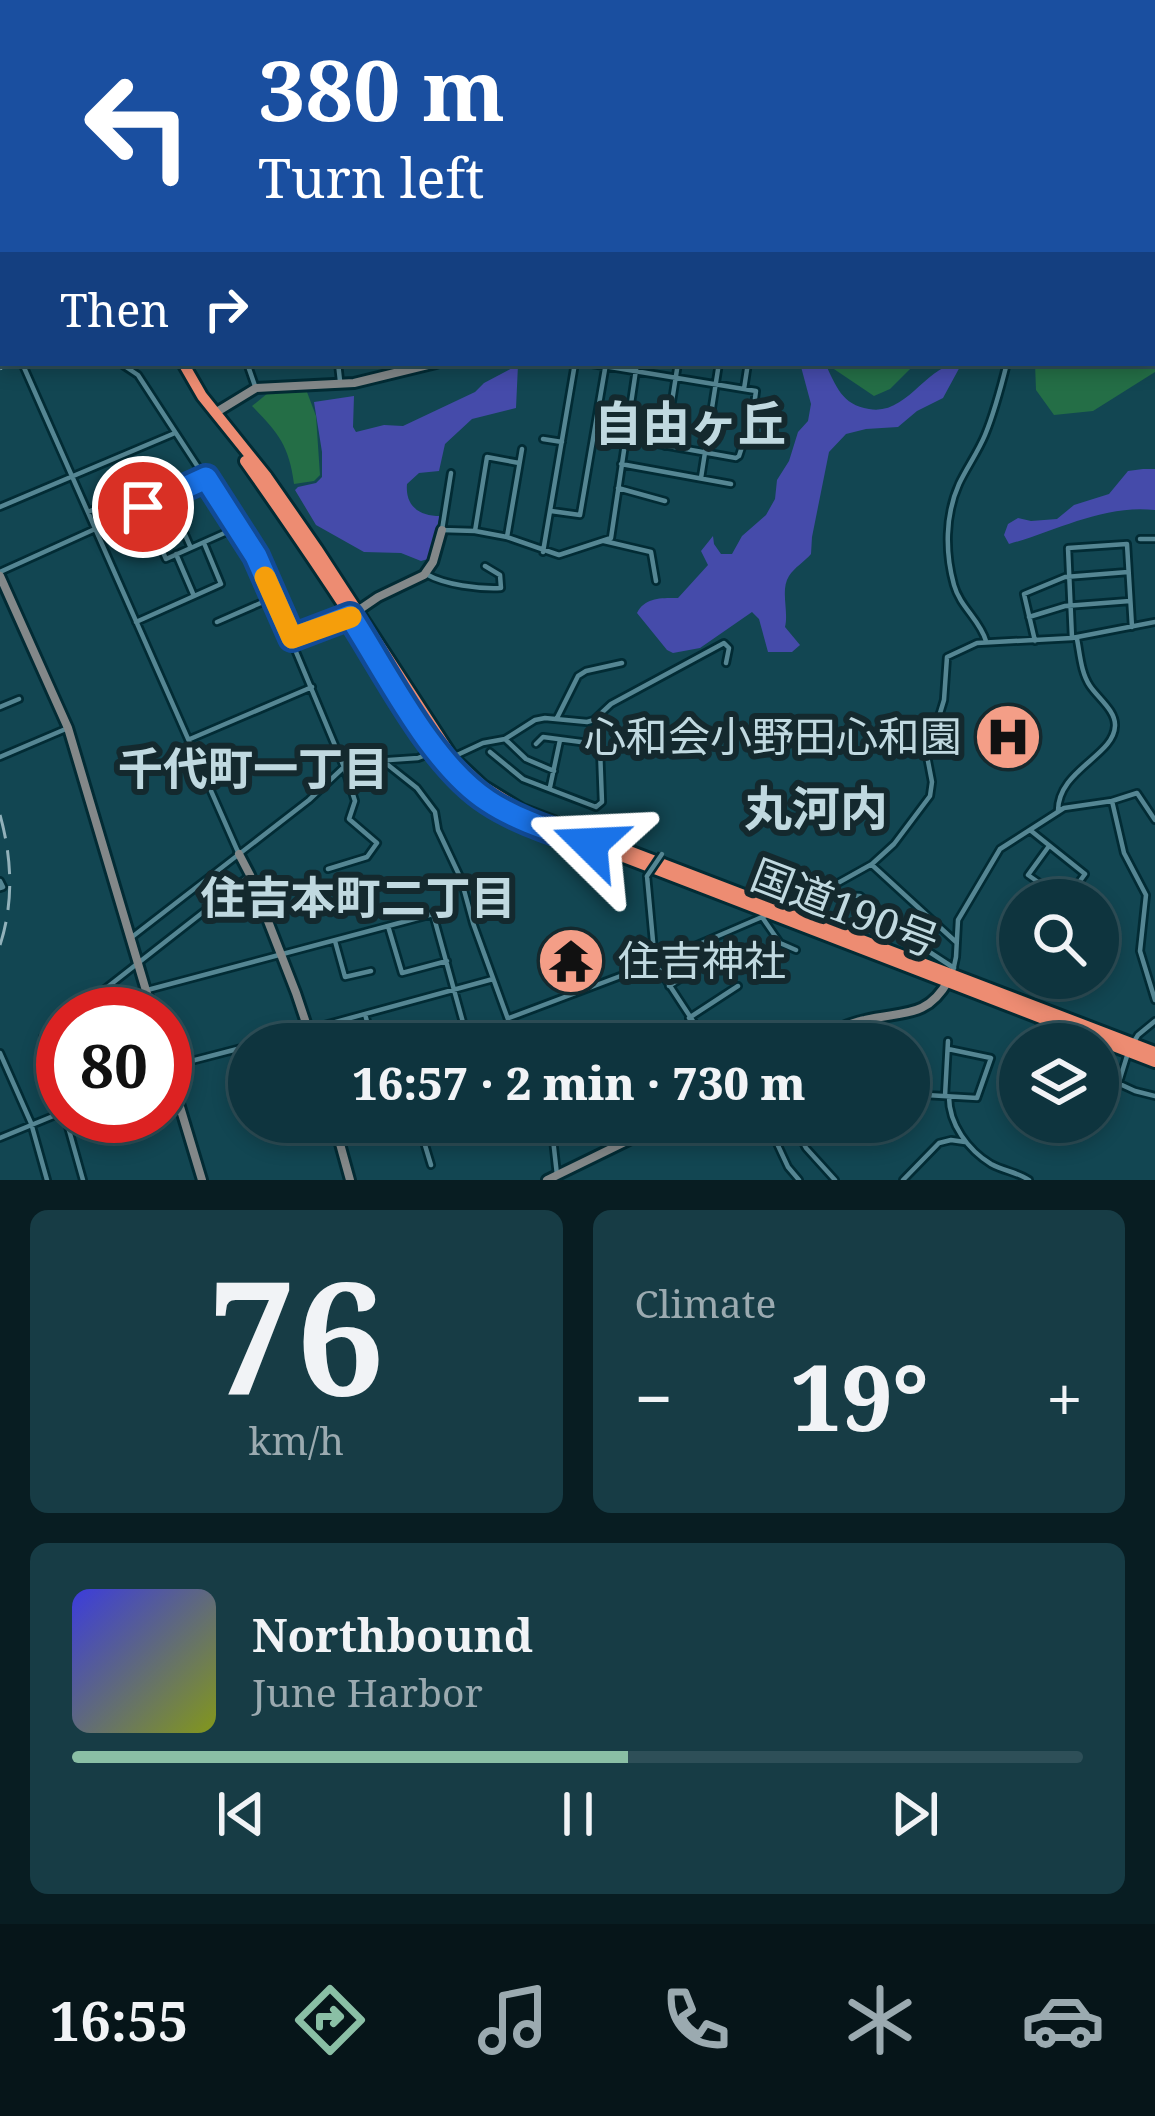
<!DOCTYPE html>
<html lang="en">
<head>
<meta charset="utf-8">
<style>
	:root { --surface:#0e343e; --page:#173c45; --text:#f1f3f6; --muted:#9baab0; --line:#2e4f58; --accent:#8abfa5 }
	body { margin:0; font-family:"Noto Serif","Noto Sans JP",serif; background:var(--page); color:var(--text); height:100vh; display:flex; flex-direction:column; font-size:45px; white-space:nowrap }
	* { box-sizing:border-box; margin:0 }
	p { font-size:39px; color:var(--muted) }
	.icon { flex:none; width:66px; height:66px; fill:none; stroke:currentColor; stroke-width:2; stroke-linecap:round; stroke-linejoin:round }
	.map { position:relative; height:1180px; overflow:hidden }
	.sheet { display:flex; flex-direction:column; gap:30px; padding:30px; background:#081d22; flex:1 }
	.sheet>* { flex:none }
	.banner { position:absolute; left:0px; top:0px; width:1155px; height:366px; box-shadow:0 6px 18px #0003,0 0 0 3px var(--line); background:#1a4fa0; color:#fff; overflow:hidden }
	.buttons { position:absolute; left:999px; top:879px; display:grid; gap:24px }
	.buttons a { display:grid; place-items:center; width:120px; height:120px; border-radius:50%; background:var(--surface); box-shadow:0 6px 18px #0003,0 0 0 3px var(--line); font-size:60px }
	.speed { position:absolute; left:36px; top:987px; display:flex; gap:24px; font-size:60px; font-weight:700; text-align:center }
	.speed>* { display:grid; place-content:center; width:156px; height:156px; border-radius:50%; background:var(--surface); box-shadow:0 6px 18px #0003,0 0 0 3px var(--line); line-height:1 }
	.speed .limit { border:18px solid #d22; background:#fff; color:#111 }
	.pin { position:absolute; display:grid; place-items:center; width:102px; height:102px; color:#fff; margin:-51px; border:6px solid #fff; border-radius:50%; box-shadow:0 3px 12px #0007 }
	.me { position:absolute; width:132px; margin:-66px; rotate:291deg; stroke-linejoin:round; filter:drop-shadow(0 0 9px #0008) }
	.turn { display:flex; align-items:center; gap:42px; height:252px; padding:0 60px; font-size:54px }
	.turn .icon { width:156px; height:156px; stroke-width:2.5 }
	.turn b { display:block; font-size:84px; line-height:102px }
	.then { display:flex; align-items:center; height:114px; padding:0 60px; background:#0003; gap:24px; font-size:45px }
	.big { font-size:90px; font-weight:800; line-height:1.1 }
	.sheet .widget { flex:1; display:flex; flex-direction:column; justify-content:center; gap:18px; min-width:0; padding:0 42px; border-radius:18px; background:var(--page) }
	.sheet .dial { align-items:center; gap:0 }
	.dial b { font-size:156px; line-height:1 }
	.song { display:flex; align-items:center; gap:36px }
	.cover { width:144px; height:144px; border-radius:18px; background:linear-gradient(135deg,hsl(240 70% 55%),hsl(70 70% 35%)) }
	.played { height:12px; border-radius:6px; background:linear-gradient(90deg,var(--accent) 55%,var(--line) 55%) }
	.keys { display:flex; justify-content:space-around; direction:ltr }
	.heat { display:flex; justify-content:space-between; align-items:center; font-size:66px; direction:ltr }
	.sheet .tiles { flex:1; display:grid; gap:30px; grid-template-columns:1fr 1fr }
	.widget:last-child { grid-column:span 2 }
	.trip { position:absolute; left:228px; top:1023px; width:702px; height:120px; border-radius:60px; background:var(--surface); box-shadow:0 6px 18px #0003,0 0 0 3px var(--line); font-weight:800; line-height:120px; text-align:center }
	.menu { display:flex; height:192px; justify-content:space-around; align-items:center; background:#061519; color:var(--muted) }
	.menu .icon { width:84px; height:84px }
	.menu .active { color:var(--accent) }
	.menu b { font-size:54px; color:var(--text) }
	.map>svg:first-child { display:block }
</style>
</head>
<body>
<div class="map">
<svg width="1155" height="1180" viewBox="0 0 1155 1180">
	<rect width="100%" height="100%" fill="#124652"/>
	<path fill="#246e46" d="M873,0H1155V372L1093,411L1054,415L1036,390L1035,363H1152V3H874Z
		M825,363H916L890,389L874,396Z
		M307,392L316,416L320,475L314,481L294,484C289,445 278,433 252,406L268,393Z"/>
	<path fill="#454baa" d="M800,363H825C836,386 842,405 869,409C908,416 926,363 962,363L943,398L917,411L898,427L866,429L846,434L829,452L812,537L811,554C805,561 794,568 789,576C780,590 789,611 785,627L800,645L792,652H768L759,619L752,612L700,648L673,653L667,650L637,613C645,597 662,598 678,598L708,565L701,551L713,536L714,544L721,554H732L742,536L766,515L775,499L777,480L789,461L798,432L808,421L811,404Z
		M518,365L516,408L472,419L445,444L439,471L419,473L407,484C405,506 419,516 440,516L428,559L421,561L401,553L364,552L316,525L295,490L298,487L316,483L322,477V452L314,402L354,396L353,427L356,432L384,425L403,426L475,392L484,383Z
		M1143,469H1155V510C1104,504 1056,531 1009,544L1004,535L1008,524L1018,518L1031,521L1057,519L1074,505L1109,494L1128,471Z"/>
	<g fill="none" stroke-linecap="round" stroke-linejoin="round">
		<defs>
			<path id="street" d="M522,0V3
				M737,0L739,3
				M328,3L331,0
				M0,97L3,103
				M0,194L3,129
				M0,313L3,320
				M0,351L3,350
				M22,363L238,852
				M120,363L138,375L256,556L344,767L355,801L349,819L377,843L367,857L328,869
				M247,363L255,386
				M338,363L340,381
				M586,363L756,391L753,413L739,456L736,458L624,438
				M744,389L748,363
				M543,439L562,442
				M665,446L678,363
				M621,464L731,484
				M451,473L442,530L475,531L507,537L559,555L611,538L637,363
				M148,475L160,500
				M206,478L143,507L166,559L238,527
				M701,478L719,363
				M618,488L665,501
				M168,496L190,546
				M0,507L175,433
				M551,511L580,515L606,363
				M88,512L121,497
				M475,531L487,457L519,463
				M507,537L522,449
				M1140,539H1155
				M604,541L651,552L656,581
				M543,552L575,363
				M176,554L194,596
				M0,572L95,529
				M426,574C445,585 479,589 501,588L500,575L485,566
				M1029,617L1065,606L1130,601
				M136,622L221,584L204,543
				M217,622L272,598
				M292,638L348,617
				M1072,638L1068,548L1127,544L1132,627
				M986,641C980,620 960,607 954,585C945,553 945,515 959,484C967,467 978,452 985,435C995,411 1001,387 1007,363
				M1035,641L1024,594L1065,577L1128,572
				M0,707L19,699
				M557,718L578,676L586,671L622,663
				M190,739L312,687
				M505,739L526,759L554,771
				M490,752L523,779L596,807L602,802L600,749L596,744L543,737L536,744
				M455,756L483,743L505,739L535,720L545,718L587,722L594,720L611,704L724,643L729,648L726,663
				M0,757L68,728
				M383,761L417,788L435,812L438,830L461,879L473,923L517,1044
				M550,787L560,740
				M1112,801L1137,793L1155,820
				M1058,812C1057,770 1114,756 1115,726C1116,711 1098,698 1090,686C1081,673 1080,654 1077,639
				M1030,830L1085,874L1066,900
				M1049,846L1028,875L1064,900
				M872,865L956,942
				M647,876L655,963L708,1044
				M0,881L3,887L0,888
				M820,893L872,864L894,844L930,796L932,782L927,756L944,700L947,657L977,643L1072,638L1155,622
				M785,908L811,894L860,896L908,938L954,968
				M762,917L780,943L796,950
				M388,926L402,973L447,961
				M132,937L309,800L344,767L360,762L418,758L436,751
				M335,941L345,977L371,971
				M953,971L956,957L958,920L1000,849L1064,808L1112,801L1124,853L1146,895L1140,951L1155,1000
				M669,986L719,954
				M88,1002L91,1005L433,914L469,1044
				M73,1014L248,877
				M365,1014L373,1044
				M509,1018L655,963L769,914
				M689,1018L738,986
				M63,1022L43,1037L63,1109
				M1038,1028L1061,1044
				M1135,1040L1138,1035L1155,1021
				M255,1044L493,979
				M0,1053L31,1123L47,1180
				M168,1067L249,1046
				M1098,1074L1135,1091L1155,1096
				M1118,1085L1127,1056
				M909,1094L977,1098L991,1058L948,1049
				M945,1096L948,1041
				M949,1097C949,1124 968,1150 991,1164C1004,1171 1017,1172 1029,1180
				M65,1116L83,1180
				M418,1122L431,1165
				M547,1122L553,1139L557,1175
				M767,1122L788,1167L799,1180
				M792,1122L806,1148L835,1180
				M0,1138L63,1112
				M340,1138L410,1122
				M903,1180L939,1143L951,1140L965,1142"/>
			<path id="secondary" d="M277,3L279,0
				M0,255L3,256
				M215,413L256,388L354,383L436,363
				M0,576L68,728L153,1014
				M356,612L378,597L424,575L433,562L442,530
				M239,854L250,875L296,993L313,1044
				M812,1044C829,1034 845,1024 865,1020C901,1011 927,1019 948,981
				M165,1057L202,1180
				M334,1122L350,1180
				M547,1180L666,1122"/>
			<path id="highway" d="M227,3L228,0
				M238,3L239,0
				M183,363L202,396L267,477L317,549L453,758L483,786L522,810L1155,1052
				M245,461C281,512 316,563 350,615C396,687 433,774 512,814L1155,1062"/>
		</defs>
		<use href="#street" stroke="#022b34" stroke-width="10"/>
		<use href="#secondary" stroke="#022b34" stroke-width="14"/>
		<use href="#highway" stroke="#022b34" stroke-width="16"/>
		<use href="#street" stroke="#558693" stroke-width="4.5"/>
		<use href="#secondary" stroke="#838889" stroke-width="8"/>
		<use href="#highway" stroke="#ed8c72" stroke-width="10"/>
		<path stroke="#91b1ba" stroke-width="3" stroke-dasharray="24 12" stroke-linecap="butt" d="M290,3V0
			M0,369L9,363
			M0,815C12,858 14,902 0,945"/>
		<defs>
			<path id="street-bridge" d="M647,876L662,854"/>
		</defs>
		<use href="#street-bridge" stroke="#022b34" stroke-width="10" stroke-linecap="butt"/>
		<use href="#street-bridge" stroke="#558693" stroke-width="4.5"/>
	</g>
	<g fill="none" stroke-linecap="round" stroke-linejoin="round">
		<defs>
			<path id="route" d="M143,507L206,478L256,556L292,638L350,616C387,673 431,764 488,801C518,821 556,832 590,844"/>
		</defs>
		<use href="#route" stroke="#114b97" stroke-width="30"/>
		<use href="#route" stroke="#1a73e8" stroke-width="21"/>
		<path stroke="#f59e0b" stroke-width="21" d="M265,577L292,638L351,617"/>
	</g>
	<defs>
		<symbol id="hospital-disc" viewBox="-11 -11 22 22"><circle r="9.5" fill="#f49e87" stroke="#14292e"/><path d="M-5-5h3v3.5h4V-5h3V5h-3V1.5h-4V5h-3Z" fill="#111"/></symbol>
		<symbol id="temple-disc" viewBox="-11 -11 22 22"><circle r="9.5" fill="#f49e87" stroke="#14292e"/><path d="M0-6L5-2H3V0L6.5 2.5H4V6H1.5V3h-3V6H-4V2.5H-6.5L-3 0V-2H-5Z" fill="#111"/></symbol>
	</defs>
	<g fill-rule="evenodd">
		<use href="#hospital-disc" x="970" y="699" width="76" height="76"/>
		<use href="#temple-disc" x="533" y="923" width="76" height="76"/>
	</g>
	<g text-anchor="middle" stroke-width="12" stroke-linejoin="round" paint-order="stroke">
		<g font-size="42" fill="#c0d9e0" stroke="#14292e" text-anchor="end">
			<text x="962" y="752">心和会小野田心和園</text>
			<text x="618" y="976" text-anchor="start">住吉神社</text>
		</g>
		<g font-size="42" fill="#c0d9e0" stroke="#14292e">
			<text transform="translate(845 908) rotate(21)" y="15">国道190号</text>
		</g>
		<g font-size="45" font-weight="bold" fill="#c0d9e0" stroke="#14292e">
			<text x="253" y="785">千代町一丁目</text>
			<text x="358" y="914">住吉本町二丁目</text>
		</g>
		<g font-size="48" font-weight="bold" fill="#c0d9e0" stroke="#14292e">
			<text x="690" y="441">自由ヶ丘</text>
			<text x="816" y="826">丸河内</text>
		</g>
	</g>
</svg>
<div class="buttons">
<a><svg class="icon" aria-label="search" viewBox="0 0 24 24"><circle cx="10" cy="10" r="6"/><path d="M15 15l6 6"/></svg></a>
<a><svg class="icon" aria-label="layers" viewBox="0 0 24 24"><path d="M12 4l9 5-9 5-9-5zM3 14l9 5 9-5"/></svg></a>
</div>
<div class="speed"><div class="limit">80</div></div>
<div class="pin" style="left:143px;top:507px;background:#d93025"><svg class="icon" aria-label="arrive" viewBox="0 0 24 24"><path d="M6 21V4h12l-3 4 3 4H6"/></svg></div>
<svg class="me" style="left:590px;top:844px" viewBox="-20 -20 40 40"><path d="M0-17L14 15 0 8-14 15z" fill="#1a73e8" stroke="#fff" stroke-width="4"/></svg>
<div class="trip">16:57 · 2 min · 730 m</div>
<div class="banner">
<div class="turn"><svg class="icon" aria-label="left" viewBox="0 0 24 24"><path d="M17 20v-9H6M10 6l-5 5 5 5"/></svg><div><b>380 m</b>Turn left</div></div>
<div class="then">Then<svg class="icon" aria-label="right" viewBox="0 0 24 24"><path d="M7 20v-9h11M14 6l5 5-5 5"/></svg></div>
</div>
</div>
<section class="sheet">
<div class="tiles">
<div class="widget dial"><b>76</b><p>km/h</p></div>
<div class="widget"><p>Climate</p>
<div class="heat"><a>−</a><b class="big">19°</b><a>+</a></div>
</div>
<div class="widget">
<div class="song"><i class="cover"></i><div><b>Northbound</b><p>June Harbor</p></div></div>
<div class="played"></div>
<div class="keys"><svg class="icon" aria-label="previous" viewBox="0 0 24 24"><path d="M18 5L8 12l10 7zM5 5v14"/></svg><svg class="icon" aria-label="pause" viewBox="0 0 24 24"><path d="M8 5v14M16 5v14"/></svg><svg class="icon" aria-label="next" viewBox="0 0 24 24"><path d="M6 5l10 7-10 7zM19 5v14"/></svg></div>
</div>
</div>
</section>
<nav class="menu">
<b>16:55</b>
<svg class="icon active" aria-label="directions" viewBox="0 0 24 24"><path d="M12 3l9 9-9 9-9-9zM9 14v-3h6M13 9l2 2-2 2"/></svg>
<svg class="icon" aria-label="music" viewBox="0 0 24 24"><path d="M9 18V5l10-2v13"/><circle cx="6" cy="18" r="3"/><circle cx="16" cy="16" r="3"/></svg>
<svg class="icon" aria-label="phone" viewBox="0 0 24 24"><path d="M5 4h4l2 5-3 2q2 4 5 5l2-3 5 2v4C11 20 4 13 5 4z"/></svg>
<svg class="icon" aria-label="climate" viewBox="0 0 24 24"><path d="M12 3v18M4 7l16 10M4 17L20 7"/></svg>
<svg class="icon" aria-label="car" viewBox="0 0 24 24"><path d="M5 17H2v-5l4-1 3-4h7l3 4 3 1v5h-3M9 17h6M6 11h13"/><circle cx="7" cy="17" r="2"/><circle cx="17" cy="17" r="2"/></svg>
</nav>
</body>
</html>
